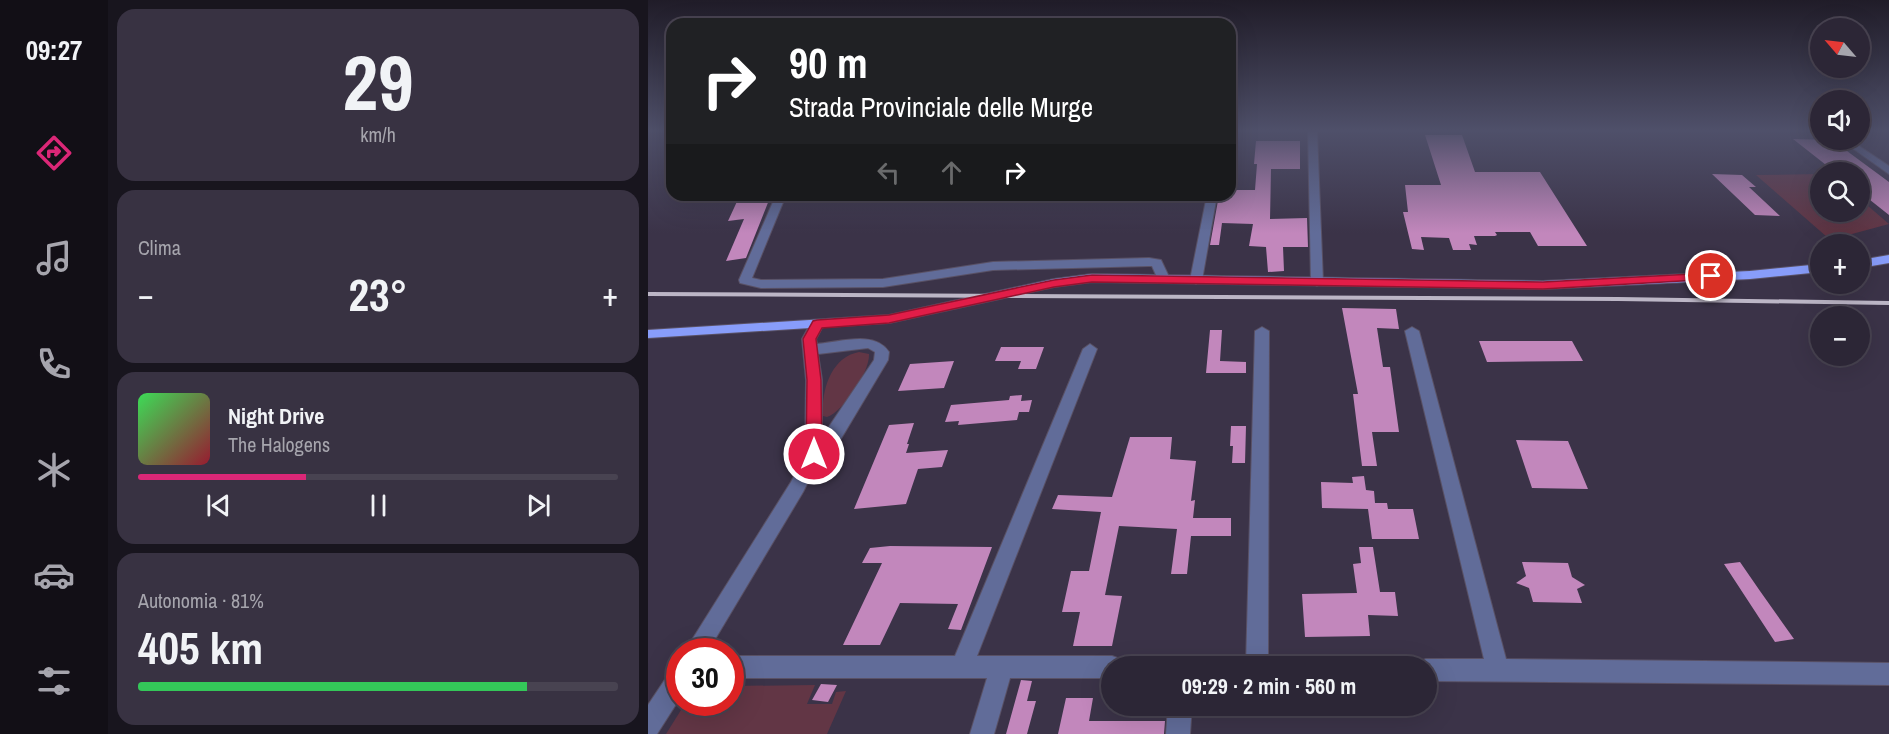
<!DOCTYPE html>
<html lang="it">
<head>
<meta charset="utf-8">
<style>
	:root { --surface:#2c2636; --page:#383242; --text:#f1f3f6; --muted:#a6a5ad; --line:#484351; --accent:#db2777 }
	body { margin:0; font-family:"Archivo Narrow",sans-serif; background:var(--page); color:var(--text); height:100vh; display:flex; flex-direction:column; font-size:22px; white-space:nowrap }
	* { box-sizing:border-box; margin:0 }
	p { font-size:20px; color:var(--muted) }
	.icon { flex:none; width:33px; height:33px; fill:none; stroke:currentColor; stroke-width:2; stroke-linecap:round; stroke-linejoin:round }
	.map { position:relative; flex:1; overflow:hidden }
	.sheet { display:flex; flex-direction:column; gap:9px; padding:9px; background:#18151e; width:540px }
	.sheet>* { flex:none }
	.hud { position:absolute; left:18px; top:18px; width:570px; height:183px; border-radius:18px; box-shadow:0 6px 24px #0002,0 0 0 2px var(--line); background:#202124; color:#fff; overflow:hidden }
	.needle { width:39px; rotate:298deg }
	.buttons { position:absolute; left:1162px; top:18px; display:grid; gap:12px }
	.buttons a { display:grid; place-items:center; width:60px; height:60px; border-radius:50%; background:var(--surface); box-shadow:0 6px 24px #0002,0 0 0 2px var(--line); font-size:30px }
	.speed { position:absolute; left:18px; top:638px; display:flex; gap:12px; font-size:30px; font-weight:700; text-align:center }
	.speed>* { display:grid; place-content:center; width:78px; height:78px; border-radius:50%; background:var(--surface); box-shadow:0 6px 24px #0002,0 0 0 2px var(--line); line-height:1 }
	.speed .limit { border:9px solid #d22; background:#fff; color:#111 }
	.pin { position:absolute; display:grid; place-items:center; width:51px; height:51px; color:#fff; margin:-26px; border:3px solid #fff; border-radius:50%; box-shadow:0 2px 6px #0007 }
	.me { position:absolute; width:66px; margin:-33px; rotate:0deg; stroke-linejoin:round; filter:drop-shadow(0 0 4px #0008) }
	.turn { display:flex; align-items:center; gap:21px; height:126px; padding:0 24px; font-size:27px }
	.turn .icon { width:78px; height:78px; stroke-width:2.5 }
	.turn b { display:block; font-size:42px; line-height:51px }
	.lanes { display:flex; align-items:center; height:57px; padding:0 24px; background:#0003; justify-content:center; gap:30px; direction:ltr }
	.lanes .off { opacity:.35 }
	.big { font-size:45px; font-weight:700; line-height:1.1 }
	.sheet .tile { flex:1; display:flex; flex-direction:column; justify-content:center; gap:9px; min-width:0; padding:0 21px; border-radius:18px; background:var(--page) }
	.sheet .dial { align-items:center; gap:0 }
	.dial b { font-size:78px; line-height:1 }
	.song { display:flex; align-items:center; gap:18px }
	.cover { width:72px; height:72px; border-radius:9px; background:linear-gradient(135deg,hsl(130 70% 55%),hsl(350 70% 35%)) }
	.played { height:6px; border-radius:3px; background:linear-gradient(90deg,var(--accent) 35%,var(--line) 35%) }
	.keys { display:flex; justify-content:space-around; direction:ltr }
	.heat { display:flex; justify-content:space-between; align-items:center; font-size:33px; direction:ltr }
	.charge { height:9px; border-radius:4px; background:linear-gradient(90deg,#34c759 81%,var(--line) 0) }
	.trip { position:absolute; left:453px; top:656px; width:336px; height:60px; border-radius:30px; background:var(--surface); box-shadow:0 6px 24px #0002,0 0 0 2px var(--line); font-weight:700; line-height:60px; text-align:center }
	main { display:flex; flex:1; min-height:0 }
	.tab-bar { display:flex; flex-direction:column; width:108px; justify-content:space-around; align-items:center; background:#120f16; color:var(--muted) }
	.tab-bar .icon { width:42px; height:42px }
	.tab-bar .current { color:var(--accent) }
	.tab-bar b { font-size:27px; color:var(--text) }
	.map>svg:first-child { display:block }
</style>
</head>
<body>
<main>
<nav class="tab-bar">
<b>09:27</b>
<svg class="icon current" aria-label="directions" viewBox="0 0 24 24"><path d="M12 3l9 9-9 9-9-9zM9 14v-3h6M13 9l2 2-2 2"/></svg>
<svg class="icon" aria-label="music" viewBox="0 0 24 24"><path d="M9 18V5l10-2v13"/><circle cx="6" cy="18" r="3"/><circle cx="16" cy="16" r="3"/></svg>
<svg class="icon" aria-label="phone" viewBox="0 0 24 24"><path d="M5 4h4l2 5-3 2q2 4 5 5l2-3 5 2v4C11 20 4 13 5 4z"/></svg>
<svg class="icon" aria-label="climate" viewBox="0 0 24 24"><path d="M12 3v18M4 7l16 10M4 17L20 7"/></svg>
<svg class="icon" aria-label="car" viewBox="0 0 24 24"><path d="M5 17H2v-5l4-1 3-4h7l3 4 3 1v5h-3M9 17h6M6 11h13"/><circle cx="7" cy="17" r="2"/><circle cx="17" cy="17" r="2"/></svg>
<svg class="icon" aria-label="filters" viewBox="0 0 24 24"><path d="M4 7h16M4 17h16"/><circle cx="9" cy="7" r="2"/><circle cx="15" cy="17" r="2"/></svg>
</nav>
<section class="sheet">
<div class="tile dial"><b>29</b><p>km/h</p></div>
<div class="tile"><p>Clima</p>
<div class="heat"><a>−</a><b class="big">23°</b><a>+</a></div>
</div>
<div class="tile">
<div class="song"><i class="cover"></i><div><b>Night Drive</b><p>The Halogens</p></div></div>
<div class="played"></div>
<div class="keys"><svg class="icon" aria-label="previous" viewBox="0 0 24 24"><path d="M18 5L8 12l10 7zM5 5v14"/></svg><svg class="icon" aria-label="pause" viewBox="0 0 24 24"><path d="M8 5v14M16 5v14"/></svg><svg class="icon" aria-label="next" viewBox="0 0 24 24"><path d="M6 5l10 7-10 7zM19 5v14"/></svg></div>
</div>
<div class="tile"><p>Autonomia · 81%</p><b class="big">405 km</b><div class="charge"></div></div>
</section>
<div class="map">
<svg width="1241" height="734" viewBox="0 0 1241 734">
	<rect width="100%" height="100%" fill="#3b3348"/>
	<path fill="#623645" d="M1173,174V212H1212V199L1241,224L1204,234L1179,237L1108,175Z
		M211,352L221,354C222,372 195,412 179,417L175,416C173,391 183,357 211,352Z
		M167,685L159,704H184L188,692L198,691L179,734H18L38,702H82L83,686Z"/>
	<path fill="#c287bc" d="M777,135H814L827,172H892L939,246H890L882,232H847L849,235L847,236H826L829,245L821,244L823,250H805L801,238L773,237L776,250L764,249L755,212H760L757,185H793Z
		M1145,139L1184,140L1241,182V215L1212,192V172H1187Z
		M608,141H652V169H623L622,219L659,218L660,247H635L636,271L620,272L618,247L601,246L605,224L574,223L571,245H562L571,195H582V190H607L609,164H606Z
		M1064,174L1094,175L1108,187H1101L1132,216L1107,215Z
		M92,195H123L98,258L78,261L96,219L80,221Z
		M694,308L748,309L751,329L729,328L735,367H742L751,432H724L729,466H714L705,394H710Z
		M562,330H574L572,361L598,362V373H558Z
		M831,341H924L935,361L839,362Z
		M353,347H396L388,369H370L373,361H347Z
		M306,361L296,388L250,391L262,364Z
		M374,395L373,401L384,400L381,412H371L369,420L310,425L311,421L297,422L303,405L361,400L362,396Z
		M266,423L259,444H261L258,453L300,450L294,467L270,469L258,504L206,509L241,425Z
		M583,426H598L597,463H584L585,446H582Z
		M482,437H524L522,459L548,461L543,501L547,500L545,518H583V536H543L539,574H523L529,529L471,526L457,595L474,596L464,646H425L432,612H414L423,571H441L453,512L404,509L410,495L464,497Z
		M868,440L920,441L940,489L884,488Z
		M716,476L718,490L726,491L727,503H739L740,509H765L771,539H724L720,509L674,508L673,482L705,483L704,477Z
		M242,546L344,547L313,630L300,629L310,604L252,603L232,645H195L234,563H214L222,548Z
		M711,547H725L732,592H747L750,616L720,615L722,636L657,637L654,594L709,593L705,564L713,563Z
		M874,562L920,563L924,577L937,585L929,589L934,603L885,602L881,588L868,583L878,576Z
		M1092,562L1112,591L1146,639L1127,642L1076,564Z
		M373,680L384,681L379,701H388L379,734H358Z
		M173,684L189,685L180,702L164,700Z
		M418,698H445L441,721H517L516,734H410Z"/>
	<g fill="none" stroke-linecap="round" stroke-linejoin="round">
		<defs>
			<path id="minor" d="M660,131H669L675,282L669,286L663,282Z
				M1193,140H1202L1241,166V174Z
				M128,195H138L104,278L113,280L235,279L345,262L501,258L513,260L522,279L516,283L511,282L504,266H501L345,270L235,287L113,288L92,283L91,280Z
				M559,195H569L554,280L548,284L542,280Z
				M169,320L176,324L168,339L169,344C192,342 227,330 241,352L240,360L191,442L172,458L155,492L60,651H37L143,482L157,454L158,380L154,339L164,321ZM220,348L227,352L226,360L174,437V380L170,354Z
				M614,327L621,331L620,666H598L607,331Z
				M764,327L771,331L858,659L1241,663V685L778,681V666H768L770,662L778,659H836L757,331Z
				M442,344L449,349L329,656H464L472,659L475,666H464V678H362L346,734H322L339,678H82V656H307L435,349Z
				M32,666V698L9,734H0V705L24,669Z
				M520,705H544L542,734H518Z"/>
			<path id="major" d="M1241,255V263L1212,268V260Z
				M1173,264V272L1102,279L895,289L444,282L406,287L241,323L0,338V330L241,315L406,279L444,274L895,281L1102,271Z"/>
		</defs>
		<use href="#minor" stroke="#595165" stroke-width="2"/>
		<use href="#major" stroke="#595165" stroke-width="2"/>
		<use href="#minor" fill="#616c99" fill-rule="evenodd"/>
		<use href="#major" fill="#889dfa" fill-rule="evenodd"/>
		<path stroke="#bcb6c6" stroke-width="4" d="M0,294L970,299L1241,303"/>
	</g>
	<linearGradient id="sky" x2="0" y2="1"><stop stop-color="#201c28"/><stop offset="0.56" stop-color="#4f506a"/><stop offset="1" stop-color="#4f506a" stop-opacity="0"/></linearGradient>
	<rect width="1241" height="233" fill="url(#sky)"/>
	<path fill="#e11d48" stroke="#92132f" stroke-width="1.5" d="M1063,273L1067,274V279L895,289L444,282L406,287L241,323L174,328L168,339L173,380L174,454L171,458H160L158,454L159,380L155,339L165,321L169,320L241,315L406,280L444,275L895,282Z"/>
</svg>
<div class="buttons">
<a><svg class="needle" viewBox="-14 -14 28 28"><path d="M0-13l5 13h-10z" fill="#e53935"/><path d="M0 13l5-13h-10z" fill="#a6a5ad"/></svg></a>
<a><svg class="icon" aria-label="sound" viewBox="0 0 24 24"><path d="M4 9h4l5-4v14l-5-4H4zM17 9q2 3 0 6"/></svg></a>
<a><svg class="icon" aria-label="search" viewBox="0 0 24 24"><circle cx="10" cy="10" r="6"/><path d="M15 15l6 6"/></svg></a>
<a>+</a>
<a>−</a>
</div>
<div class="speed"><div class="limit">30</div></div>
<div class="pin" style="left:1063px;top:276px;background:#d93025"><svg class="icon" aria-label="arrive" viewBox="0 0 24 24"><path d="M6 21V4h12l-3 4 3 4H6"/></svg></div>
<svg class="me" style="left:166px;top:454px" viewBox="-20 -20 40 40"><circle r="17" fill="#e11d48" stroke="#fff" stroke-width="3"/><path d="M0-11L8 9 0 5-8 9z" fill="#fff"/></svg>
<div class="trip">09:29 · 2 min · 560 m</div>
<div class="hud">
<div class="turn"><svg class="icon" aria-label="right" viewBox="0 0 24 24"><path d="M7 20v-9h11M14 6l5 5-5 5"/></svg><div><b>90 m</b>Strada Provinciale delle Murge</div></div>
<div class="lanes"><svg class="icon off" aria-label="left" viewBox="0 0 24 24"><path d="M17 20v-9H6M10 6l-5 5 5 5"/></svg><svg class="icon off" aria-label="ahead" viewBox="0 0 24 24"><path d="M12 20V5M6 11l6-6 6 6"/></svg><svg class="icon" aria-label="right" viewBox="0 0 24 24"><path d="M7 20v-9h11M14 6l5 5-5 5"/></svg></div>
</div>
</div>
</main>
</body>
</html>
